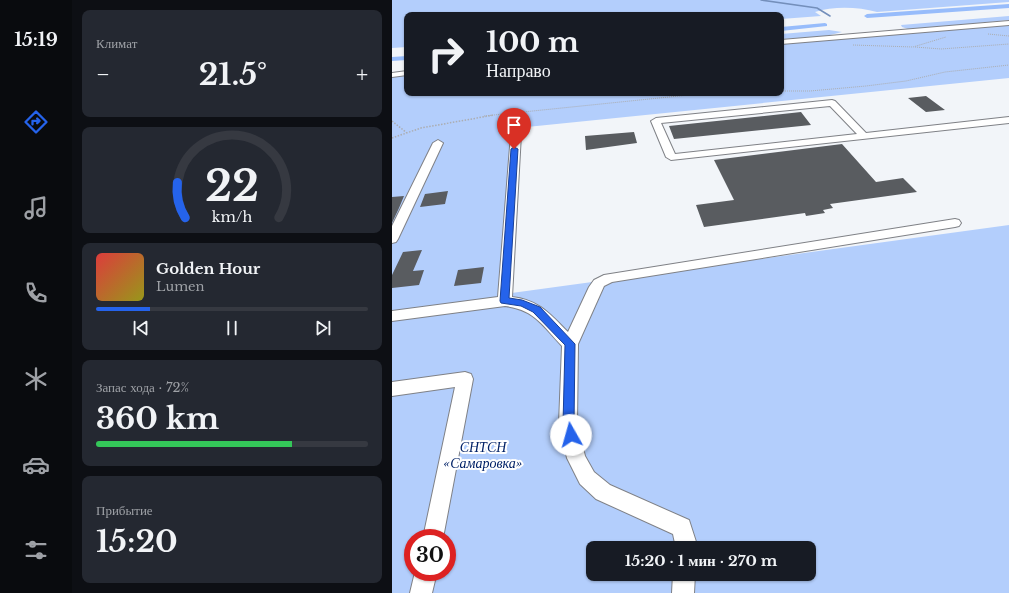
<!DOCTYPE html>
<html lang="ru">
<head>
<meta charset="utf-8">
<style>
	:root { --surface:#171b24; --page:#242831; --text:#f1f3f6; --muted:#9ea1a6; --line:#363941; --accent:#2563eb }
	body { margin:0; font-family:"Libre Baskerville",serif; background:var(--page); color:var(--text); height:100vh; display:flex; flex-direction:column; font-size:15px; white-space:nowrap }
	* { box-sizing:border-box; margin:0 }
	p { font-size:13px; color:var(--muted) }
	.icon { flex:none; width:22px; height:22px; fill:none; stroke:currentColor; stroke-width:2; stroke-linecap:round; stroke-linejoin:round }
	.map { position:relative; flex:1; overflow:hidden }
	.sheet { display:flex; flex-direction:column; gap:10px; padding:10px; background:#0d0f14; width:320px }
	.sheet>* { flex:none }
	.guide { position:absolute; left:12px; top:12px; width:380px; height:84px; border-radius:8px; box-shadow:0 1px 3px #0004; background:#171b24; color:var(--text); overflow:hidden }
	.speed { position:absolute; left:12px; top:529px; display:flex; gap:8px; font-size:20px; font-weight:700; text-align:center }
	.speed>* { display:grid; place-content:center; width:52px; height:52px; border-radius:50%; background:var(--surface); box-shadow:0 1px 3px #0004; line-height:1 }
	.speed .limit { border:6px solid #d22; background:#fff; color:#111 }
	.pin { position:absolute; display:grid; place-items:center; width:34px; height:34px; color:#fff; margin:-41px -17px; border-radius:50% 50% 50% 0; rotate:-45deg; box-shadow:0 0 4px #0007 }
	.pin .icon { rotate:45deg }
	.me { position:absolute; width:44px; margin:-22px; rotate:353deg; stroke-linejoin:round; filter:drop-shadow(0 0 3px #0008) }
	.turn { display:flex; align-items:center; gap:14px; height:84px; padding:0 16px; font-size:18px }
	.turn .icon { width:52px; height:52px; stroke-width:2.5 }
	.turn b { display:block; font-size:28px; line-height:34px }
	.big { font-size:30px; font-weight:700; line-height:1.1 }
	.sheet .tile { flex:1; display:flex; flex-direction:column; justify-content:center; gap:6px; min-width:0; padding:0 14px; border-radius:8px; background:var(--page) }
	.sheet .dial { align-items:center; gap:0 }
	.dial svg { height:104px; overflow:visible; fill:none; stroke:var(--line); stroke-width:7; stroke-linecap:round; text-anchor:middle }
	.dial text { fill:var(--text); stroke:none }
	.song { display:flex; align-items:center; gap:12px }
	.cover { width:48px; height:48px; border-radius:6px; background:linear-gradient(135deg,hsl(0 70% 55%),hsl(60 70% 35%)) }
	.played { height:4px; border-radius:2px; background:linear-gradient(90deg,var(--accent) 20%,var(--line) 20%) }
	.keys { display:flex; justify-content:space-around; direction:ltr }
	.heat { display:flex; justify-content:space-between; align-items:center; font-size:22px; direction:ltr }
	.charge { height:6px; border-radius:3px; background:linear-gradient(90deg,#34c759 72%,var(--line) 0) }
	.trip { position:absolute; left:194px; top:541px; width:230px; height:40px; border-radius:8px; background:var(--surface); box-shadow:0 1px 3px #0004; font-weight:700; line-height:40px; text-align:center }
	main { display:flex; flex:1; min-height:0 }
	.menu { display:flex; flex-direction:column; width:72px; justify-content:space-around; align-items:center; background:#090b0e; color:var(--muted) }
	.menu .icon { width:28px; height:28px }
	.menu .on { color:var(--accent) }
	.menu b { font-size:18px; color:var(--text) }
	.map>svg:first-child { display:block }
</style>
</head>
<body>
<main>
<nav class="menu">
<b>15:19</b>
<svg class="icon on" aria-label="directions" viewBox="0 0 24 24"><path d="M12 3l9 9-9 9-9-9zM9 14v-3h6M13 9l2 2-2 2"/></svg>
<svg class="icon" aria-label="music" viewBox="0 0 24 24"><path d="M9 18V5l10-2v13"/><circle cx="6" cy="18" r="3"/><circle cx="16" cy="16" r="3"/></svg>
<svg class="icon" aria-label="phone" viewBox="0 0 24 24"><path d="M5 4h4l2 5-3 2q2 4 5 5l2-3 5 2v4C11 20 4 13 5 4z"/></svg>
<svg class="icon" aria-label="climate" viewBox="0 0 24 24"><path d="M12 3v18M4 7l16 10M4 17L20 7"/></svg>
<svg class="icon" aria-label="car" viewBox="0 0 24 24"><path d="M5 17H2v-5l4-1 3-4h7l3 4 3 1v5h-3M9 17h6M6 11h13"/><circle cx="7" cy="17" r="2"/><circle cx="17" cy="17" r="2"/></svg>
<svg class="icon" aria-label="filters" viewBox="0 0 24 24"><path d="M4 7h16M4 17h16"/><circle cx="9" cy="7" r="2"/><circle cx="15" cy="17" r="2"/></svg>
</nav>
<section class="sheet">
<div class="tile"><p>Климат</p>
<div class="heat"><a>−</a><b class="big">21.5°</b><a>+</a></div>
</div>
<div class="tile dial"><svg viewBox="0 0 100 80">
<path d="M14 69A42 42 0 1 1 86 69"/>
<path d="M14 69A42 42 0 0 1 8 42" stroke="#2563eb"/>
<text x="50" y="56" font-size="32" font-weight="700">22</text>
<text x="50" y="72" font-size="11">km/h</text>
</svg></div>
<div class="tile">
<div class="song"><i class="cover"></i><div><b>Golden Hour</b><p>Lumen</p></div></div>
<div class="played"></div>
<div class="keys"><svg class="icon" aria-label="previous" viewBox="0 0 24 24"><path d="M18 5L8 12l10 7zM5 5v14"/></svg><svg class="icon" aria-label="pause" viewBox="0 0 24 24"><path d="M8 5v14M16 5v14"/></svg><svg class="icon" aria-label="next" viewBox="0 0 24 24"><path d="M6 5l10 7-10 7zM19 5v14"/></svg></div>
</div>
<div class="tile"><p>Запас хода · 72%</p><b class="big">360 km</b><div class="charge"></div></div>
<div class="tile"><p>Прибытие</p><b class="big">15:20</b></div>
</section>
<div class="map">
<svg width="617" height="593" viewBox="0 0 617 593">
	<rect width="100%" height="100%" fill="#f2f5f9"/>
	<path fill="#b3cefc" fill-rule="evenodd" d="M0,0H617V2L485,12C466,7 442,6 423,12L429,16L389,19V15H15V47L0,48Z
		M617,16V20L549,27L516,29L510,27L509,25Z
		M617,25V78L125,128L112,294L617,225V593H0V77L15,76V93H389V44ZM21,538H55V572H21ZM201,548H417V574H201Z
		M437,30L450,32L430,37L389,39V34Z"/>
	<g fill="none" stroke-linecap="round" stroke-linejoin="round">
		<path stroke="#748fbb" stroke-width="1.5" d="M369,0L425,8L438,16"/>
		<path fill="#97bcfb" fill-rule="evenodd" d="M617,4V8L475,18L472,16L475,14Z
			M433,23L435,24V26L389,31V27Z
			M15,56V60L0,61V57Z"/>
	</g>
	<path fill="#595c60" d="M534,96L553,110L534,112L516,98Z
		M409,112L419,125L282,139L277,126Z
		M242,132L245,143L194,150L193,136Z
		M450,144L484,182L511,178L525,192L438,204L441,208L431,210L433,213L414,216L413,213L312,227L304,205L342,200L322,160Z
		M56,191L53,204L28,207L33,194Z
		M12,196L7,208L0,223V197Z
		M30,250L21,271L32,270L27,285L0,288V275L11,252Z
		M92,267L89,283L62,286L66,270Z"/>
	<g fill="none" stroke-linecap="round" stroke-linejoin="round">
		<defs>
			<path id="minor" d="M617,21V25L389,44V40Z
				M15,71V75L0,77V73Z
				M440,100L443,101L474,133L617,117V123L279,160L274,157L259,121L264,118ZM438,106L465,134L283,154L269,123Z
				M124,131L129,134L120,297C147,300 158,314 176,332L197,287L202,280L212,275L563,219L567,220L569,223L567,226L563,227L220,282L212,286L186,344L185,424L193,456L202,472L218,485L297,520L306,548H284L281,534L204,499L188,484L175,458L167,424L170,346C150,325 143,310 113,306L0,321V311L106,297L119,134Z
				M46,140L51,143L6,239L4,242L0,243V226L41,143Z
				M73,372L79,374L81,379L51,538H31L63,387L0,396V382Z
				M23,572H45L40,593H18Z
				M281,574H303L302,593H280Z"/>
		</defs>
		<use href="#minor" stroke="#7f8186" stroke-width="2"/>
		<path stroke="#abadb1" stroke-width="1" stroke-dasharray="1 1" stroke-linecap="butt" d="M596,34L617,36
			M461,45L521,47L554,37
			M523,47L549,49L617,44
			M389,91H418L474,86L514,81L553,72L617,65
			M92,116L316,93"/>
		<path stroke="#abadb1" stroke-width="1.5" stroke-dasharray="1.5 1.5" stroke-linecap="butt" d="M0,121L15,133
			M0,138L29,128L102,115"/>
		<use href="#minor" fill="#fff" fill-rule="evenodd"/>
	</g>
	<path fill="#2563eb" stroke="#184099" d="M122,147L126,149L117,298L130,300L148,307L183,344L182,424L185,435L183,439L179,440L175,439L171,424L173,345L141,312L129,306L109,303L108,301L119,149Z"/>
	<g text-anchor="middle" stroke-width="4" stroke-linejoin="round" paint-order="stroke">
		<g font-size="14" font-style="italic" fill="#002167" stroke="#fff">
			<text x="91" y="452">СНТСН<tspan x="91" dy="16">«Самаровка»</tspan></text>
		</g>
	</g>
</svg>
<div class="speed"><div class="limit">30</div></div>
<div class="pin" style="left:122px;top:149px;background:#d93025"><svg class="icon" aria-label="arrive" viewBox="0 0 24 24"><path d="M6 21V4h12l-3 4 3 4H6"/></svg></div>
<svg class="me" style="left:179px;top:435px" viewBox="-20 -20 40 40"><circle r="19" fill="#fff"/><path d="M0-13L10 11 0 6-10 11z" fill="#2563eb"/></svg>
<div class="trip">15:20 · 1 мин · 270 m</div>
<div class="guide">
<div class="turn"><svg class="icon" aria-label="right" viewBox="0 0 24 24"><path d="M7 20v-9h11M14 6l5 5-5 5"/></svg><div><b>100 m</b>Направо</div></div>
</div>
</div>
</main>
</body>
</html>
